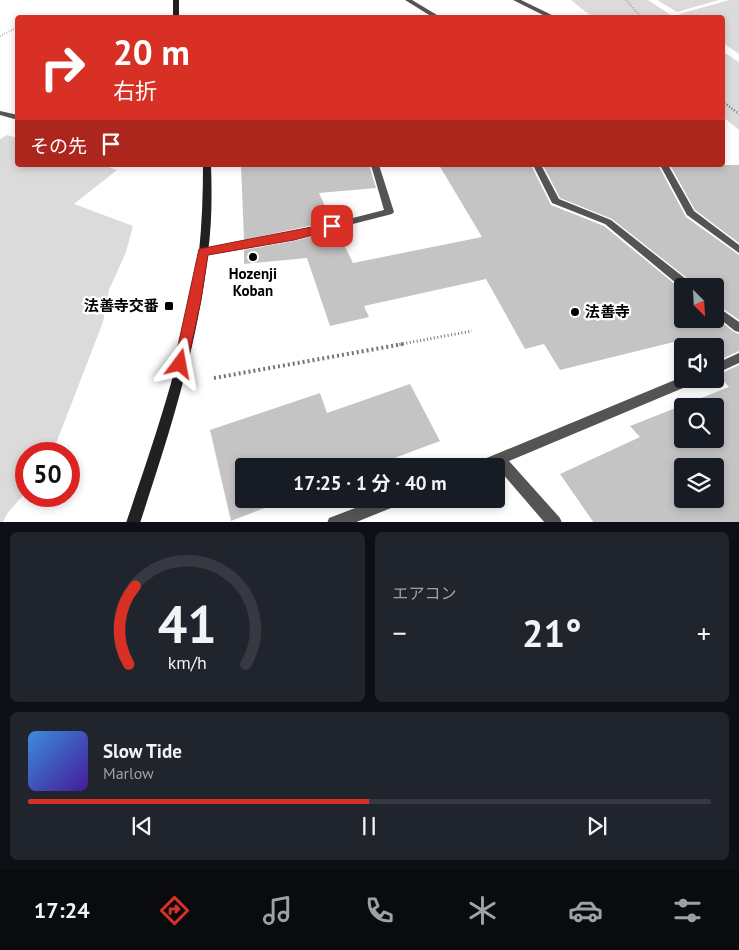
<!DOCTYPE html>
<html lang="ja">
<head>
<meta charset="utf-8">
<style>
	:root { --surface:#171b24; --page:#20242c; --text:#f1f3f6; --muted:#9ea1a6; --line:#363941; --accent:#d93025 }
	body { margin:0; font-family:"PT Sans","Noto Sans JP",sans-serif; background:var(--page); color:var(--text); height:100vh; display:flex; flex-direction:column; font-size:19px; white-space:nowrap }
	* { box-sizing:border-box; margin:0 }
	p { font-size:16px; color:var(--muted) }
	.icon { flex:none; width:28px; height:28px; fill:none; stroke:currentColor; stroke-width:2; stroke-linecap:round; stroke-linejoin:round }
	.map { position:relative; height:522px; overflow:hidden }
	.panel { display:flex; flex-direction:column; gap:10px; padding:10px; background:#0d0f14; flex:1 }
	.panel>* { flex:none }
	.hud { position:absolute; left:15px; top:15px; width:710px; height:152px; border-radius:5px; box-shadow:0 2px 8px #0003; background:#d93025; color:#fff; overflow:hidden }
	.needle { width:32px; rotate:156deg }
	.tools { position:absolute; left:674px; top:278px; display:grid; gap:10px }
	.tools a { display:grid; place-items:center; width:50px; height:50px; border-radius:5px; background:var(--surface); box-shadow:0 2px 8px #0003; font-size:25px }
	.speed { position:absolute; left:15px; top:442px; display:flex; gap:10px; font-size:25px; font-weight:700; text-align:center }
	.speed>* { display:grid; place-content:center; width:65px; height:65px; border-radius:50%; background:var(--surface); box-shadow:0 2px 8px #0003; line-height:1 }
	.speed .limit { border:8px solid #d22; background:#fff; color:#111 }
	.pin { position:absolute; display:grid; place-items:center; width:42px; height:42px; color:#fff; margin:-21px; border-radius:10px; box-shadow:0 2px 8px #0006 }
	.me { position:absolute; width:55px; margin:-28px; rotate:13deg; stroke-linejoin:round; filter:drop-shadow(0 0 4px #0008) }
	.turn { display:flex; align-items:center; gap:18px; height:105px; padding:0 15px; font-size:22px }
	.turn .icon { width:65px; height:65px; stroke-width:2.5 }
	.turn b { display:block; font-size:35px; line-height:42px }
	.then { display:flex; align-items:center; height:48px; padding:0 15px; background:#0003; gap:10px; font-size:19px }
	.big { font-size:38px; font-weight:700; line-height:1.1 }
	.panel .widget { flex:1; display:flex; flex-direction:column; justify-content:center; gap:8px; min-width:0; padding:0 18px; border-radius:8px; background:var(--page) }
	.panel .dial { align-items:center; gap:0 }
	.dial svg { height:130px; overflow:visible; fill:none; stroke:var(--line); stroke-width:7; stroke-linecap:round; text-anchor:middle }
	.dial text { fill:var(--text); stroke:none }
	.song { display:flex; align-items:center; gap:15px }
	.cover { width:60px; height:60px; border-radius:8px; background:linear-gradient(135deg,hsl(210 70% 55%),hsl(260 70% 35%)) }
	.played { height:5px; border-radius:2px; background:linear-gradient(90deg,var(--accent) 50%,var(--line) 50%) }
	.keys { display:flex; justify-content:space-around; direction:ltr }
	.heat { display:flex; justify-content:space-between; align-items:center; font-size:28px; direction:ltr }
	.panel .tiles { flex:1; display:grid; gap:10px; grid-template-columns:1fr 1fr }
	.widget:last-child { grid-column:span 2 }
	.trip { position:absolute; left:235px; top:458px; width:270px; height:50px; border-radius:5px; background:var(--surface); box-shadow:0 2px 8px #0003; font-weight:700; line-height:50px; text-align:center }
	.tabs { display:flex; height:80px; justify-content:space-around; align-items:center; background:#090b0e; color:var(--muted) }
	.tabs .icon { width:35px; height:35px }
	.tabs .on { color:var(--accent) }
	.tabs b { font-size:22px; color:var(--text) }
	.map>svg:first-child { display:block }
</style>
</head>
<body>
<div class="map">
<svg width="739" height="523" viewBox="0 0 739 523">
	<rect width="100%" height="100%" fill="#fff"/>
	<path fill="#dbdbdb" d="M571,0H648L674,17H592Z
		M657,0H719L677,12Z
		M729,0H739V54L723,43L722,18L684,17L679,14Z
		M722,51L739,62V130L723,117Z
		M7,135L17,138L18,165H102L117,170L74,204L133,226L126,252L109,290L103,322L52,454H26V492L7,514L3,522L0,523V139Z"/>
	<path fill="#c4c4c4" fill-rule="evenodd" d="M241,165H369L376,188L319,193L332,221L244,240Z
		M439,165H531L551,205L604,226L682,290V319L715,317L734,332L739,334V351L715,362V346H693L686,339L560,370L544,344L525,349L486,279L364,306L369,317L330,326L307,258L244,264V250L294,241L337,230L353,263L482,237Z
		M543,165H658L686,217L739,255V320L715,303V286H694L692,282L612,219L560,198Z
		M670,165H739V243L695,210Z
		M739,365V523H594L560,474L640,437L630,426L729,387L718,375ZM682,406H715V439H682ZM682,466H715V499H682Z
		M410,384L440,441L373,466H244V499H288L231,521L210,430L320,393L327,413Z"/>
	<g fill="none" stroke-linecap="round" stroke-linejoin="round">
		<path stroke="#767676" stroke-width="2" stroke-dasharray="0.5 2" stroke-linecap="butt" d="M626,0L642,18
			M0,36L18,27"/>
		<path stroke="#767676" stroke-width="2.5" stroke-dasharray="1 2" stroke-linecap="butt" d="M722,101L739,114"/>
		<path stroke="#767676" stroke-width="3" stroke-dasharray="1 2.5" stroke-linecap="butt" d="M396,345L472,331"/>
		<path stroke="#767676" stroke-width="4" stroke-dasharray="2 3" stroke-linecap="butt" d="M214,378L403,344"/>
		<path fill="#545454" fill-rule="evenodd" d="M405,0H412L442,18H434Z
			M513,0H521L558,18H549Z
			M371,165H379L394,212L392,214L294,239L203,255L198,252L203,249L294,233L384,210Z
			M660,165H668L694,211L739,245V253L687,215Z"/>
		<path fill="#545454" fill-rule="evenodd" d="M0,111L18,115V120L0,115Z
			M533,165H541L559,199L611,220L691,283L692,286H682V288L605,224L552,203Z
			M715,305L739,322V332L735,331L715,315Z
			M739,353V363L715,374V364Z
			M682,377V379H697L695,383L509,461L560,518L562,523H545L496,466H475L477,462Z
			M379,499H403L401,504L354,523H327L329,518Z"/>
		<path fill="#212121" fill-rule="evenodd" d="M173,0H179V18H173Z
			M203,165H211C212,194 212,223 208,253C198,345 169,435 140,523H126C156,435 187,345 199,252C202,223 203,194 203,165Z"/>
	</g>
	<path fill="#d93025" stroke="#8d1f18" d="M332,223L337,226L336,229L294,240L208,255L201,300L187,364L185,368H176L174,364L199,249Z"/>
	<g fill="#000" stroke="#fff" stroke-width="2">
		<circle cx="253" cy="257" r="5"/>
		<rect x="164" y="301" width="10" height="10" rx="2.5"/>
		<circle cx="575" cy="312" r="5"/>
	</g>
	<g text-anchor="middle" stroke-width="4.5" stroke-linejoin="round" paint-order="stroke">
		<g font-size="15" font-weight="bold" fill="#000" stroke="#fff">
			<text x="253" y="279">Hozenji<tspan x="253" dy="17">Koban</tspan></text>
			<text x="159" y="311" text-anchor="end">法善寺交番</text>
			<text x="585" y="317" text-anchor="start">法善寺</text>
		</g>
	</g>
</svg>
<div class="tools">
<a><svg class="needle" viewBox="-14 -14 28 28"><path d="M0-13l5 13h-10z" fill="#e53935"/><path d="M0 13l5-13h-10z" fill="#9ea1a6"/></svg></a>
<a><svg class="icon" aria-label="sound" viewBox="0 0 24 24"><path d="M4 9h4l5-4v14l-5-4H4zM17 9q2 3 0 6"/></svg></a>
<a><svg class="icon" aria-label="search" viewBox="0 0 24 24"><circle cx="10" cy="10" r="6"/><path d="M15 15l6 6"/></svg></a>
<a><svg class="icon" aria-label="layers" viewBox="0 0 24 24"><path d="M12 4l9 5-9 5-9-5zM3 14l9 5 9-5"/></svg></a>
</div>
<div class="speed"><div class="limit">50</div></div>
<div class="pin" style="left:332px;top:226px;background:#d93025"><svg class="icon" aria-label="arrive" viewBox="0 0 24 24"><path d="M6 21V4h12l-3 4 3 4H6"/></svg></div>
<svg class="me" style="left:180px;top:364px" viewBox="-20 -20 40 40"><path d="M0-17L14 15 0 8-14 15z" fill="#d93025" stroke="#fff" stroke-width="4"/></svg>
<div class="trip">17:25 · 1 分 · 40 m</div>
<div class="hud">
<div class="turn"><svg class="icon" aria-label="right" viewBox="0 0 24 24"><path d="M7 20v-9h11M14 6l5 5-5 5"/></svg><div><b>20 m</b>右折</div></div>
<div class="then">その先<svg class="icon" aria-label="arrive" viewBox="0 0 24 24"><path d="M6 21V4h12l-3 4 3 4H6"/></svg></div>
</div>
</div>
<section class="panel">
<div class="tiles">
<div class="widget dial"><svg viewBox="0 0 100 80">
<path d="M14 69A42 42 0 1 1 86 69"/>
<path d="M14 69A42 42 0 0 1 18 21" stroke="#d93025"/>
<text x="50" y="56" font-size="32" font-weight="700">41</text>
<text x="50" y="72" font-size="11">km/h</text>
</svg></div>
<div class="widget"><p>エアコン</p>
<div class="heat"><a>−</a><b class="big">21°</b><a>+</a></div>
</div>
<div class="widget">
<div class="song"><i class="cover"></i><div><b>Slow Tide</b><p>Marlow</p></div></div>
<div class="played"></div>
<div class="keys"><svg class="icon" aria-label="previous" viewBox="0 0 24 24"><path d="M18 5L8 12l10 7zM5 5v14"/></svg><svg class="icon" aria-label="pause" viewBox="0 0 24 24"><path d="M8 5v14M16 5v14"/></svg><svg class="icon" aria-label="next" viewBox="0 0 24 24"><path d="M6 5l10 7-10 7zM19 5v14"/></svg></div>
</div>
</div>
</section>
<nav class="tabs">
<b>17:24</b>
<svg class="icon on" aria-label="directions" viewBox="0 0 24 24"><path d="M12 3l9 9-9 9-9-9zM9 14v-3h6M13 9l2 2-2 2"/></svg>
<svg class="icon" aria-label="music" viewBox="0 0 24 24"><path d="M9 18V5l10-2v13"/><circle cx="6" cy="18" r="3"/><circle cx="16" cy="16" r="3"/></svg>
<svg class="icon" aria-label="phone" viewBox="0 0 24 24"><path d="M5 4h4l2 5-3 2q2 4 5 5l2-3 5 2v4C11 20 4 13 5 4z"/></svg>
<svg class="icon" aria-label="climate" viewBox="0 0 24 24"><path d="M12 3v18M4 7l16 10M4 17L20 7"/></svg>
<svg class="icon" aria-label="car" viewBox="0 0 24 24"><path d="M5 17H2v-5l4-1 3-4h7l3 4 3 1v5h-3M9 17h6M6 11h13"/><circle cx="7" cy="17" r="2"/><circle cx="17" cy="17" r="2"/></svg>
<svg class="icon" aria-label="filters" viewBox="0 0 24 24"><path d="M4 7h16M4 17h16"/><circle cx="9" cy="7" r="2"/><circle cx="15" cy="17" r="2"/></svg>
</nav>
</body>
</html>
